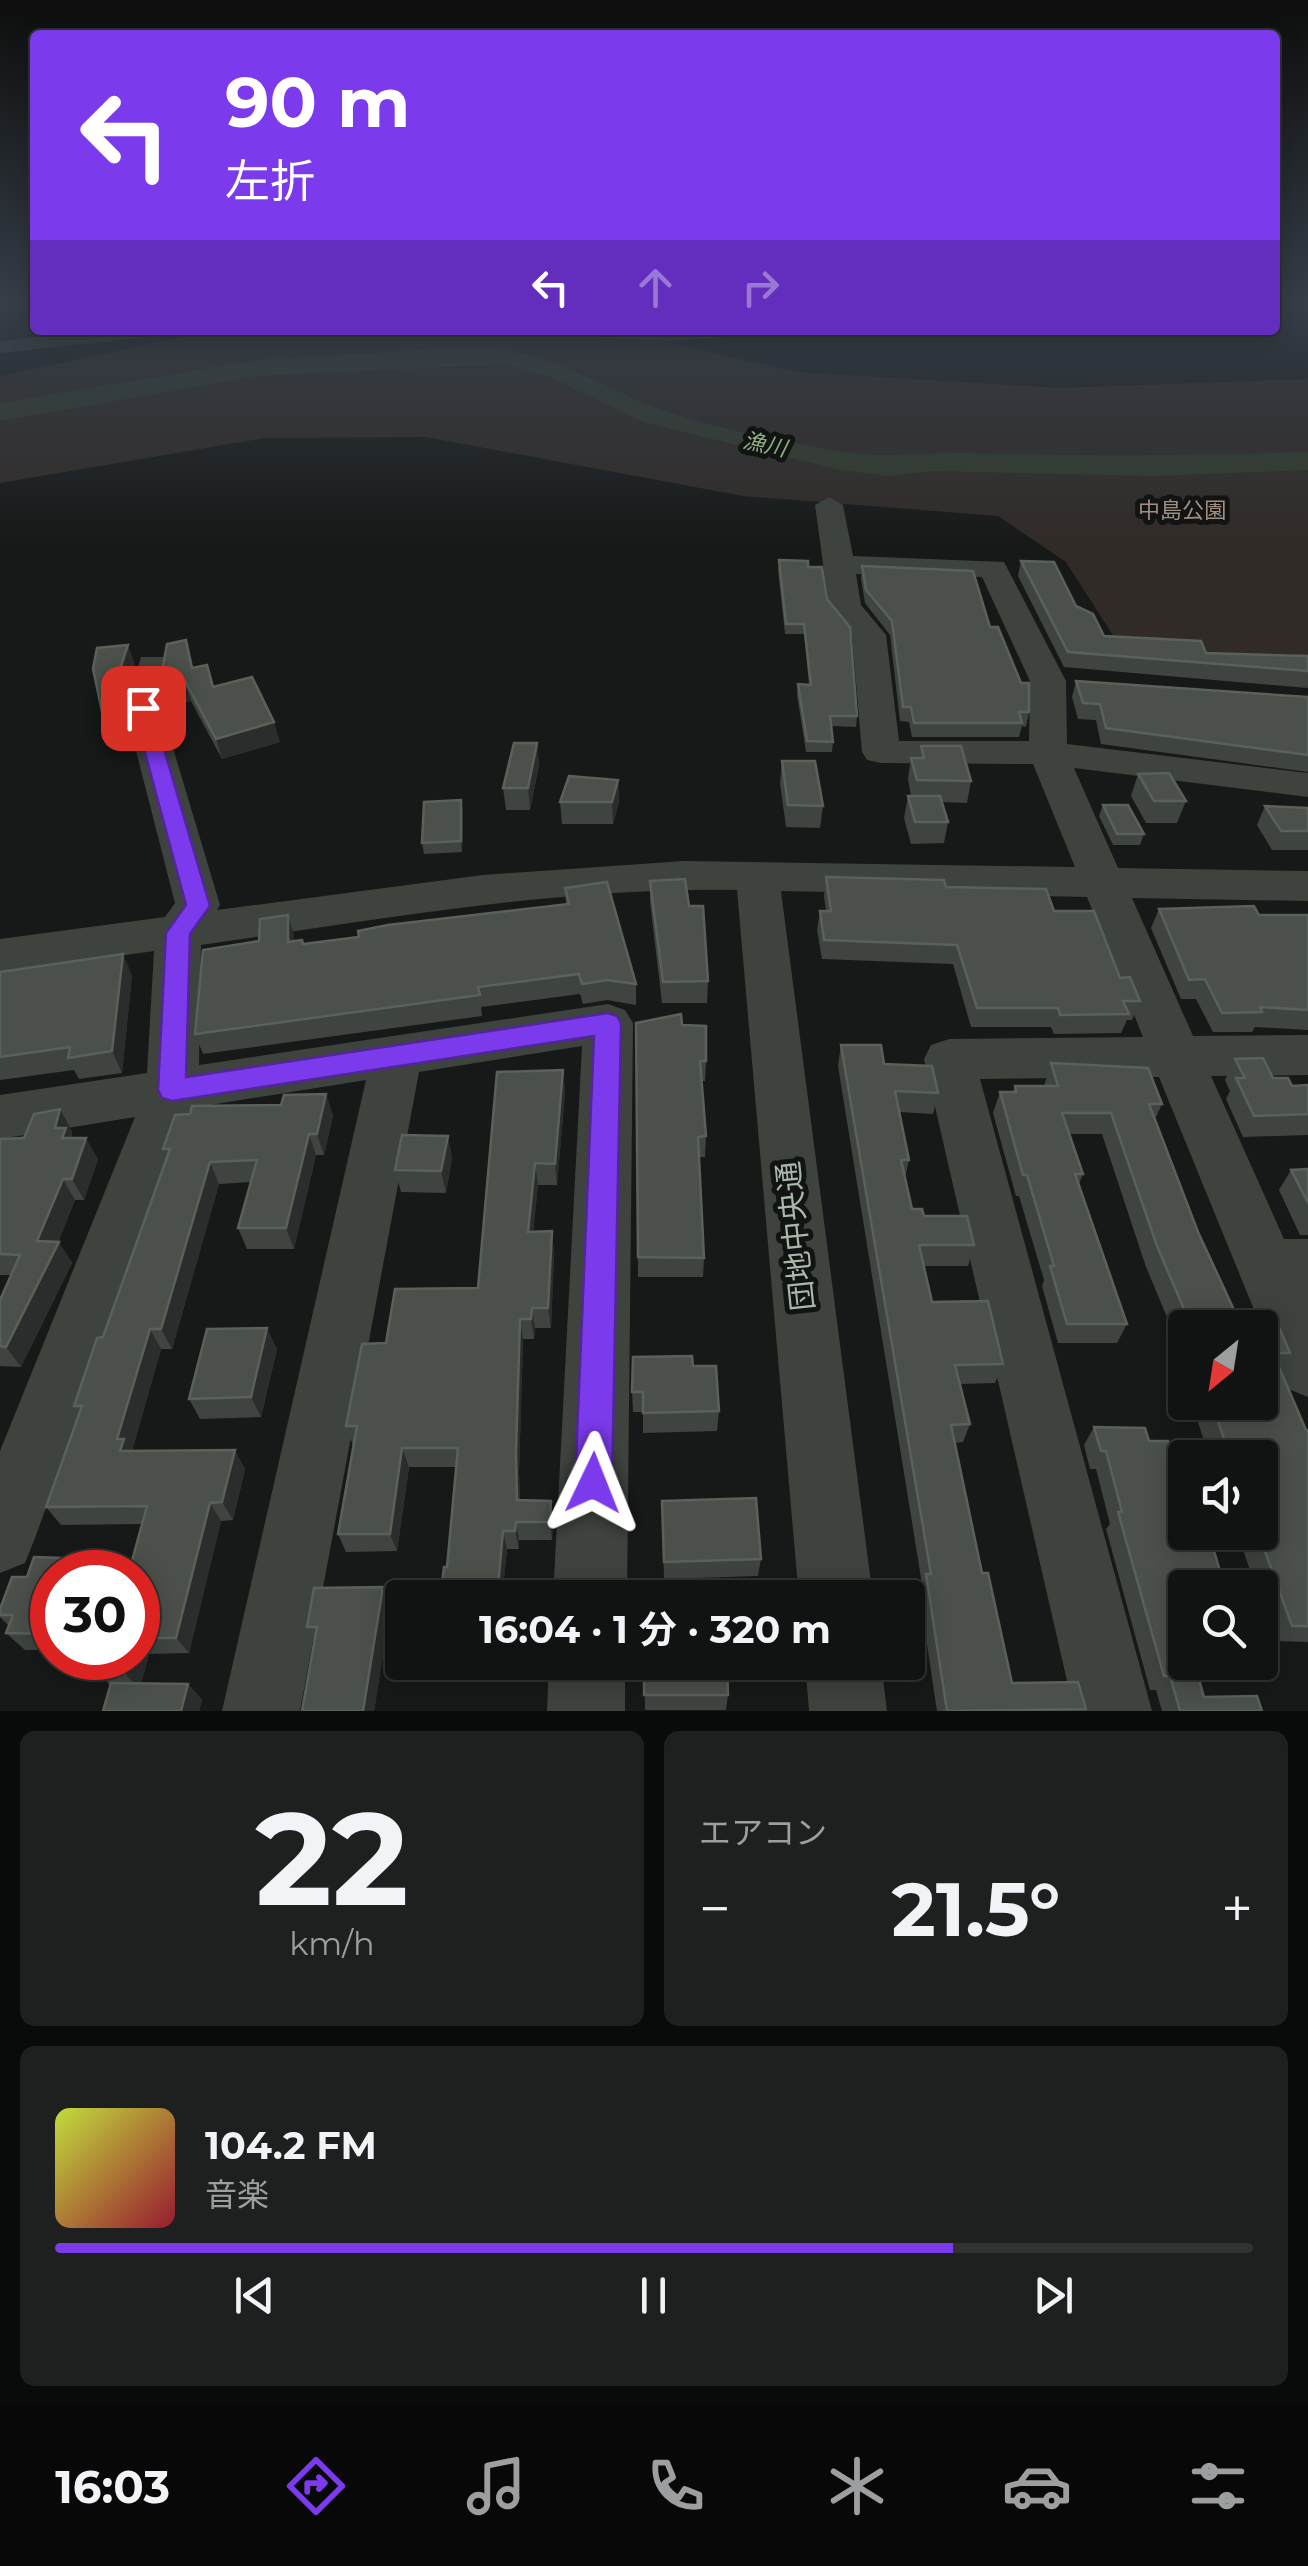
<!DOCTYPE html>
<html lang="ja">
<head>
<meta charset="utf-8">
<style>
	:root { --surface:#111312; --page:#1e2020; --text:#f1f3f6; --muted:#9c9e9f; --line:#303232; --accent:#7c3aed }
	body { margin:0; font-family:Montserrat,"Noto Sans JP",sans-serif; background:var(--page); color:var(--text); height:100vh; display:flex; flex-direction:column; font-size:38px; white-space:nowrap }
	* { box-sizing:border-box; margin:0 }
	p { font-size:32px; color:var(--muted) }
	.icon { flex:none; width:55px; height:55px; fill:none; stroke:currentColor; stroke-width:2; stroke-linecap:round; stroke-linejoin:round }
	.map { position:relative; height:1711px; overflow:hidden }
	.panel { display:flex; flex-direction:column; gap:20px; padding:20px; background:#090a0a; flex:1 }
	.panel>* { flex:none }
	.hud { position:absolute; left:30px; top:30px; width:1250px; height:305px; border-radius:10px; box-shadow:0 5px 25px #0003,0 0 0 2px var(--line); background:#7c3aed; color:#fff; overflow:hidden }
	.needle { width:65px; rotate:210deg }
	.controls { position:absolute; left:1168px; top:1310px; display:grid; gap:20px }
	.controls a { display:grid; place-items:center; width:110px; height:110px; border-radius:10px; background:var(--surface); box-shadow:0 5px 25px #0003,0 0 0 2px var(--line); font-size:50px }
	.speed { position:absolute; left:30px; top:1550px; display:flex; gap:20px; font-size:50px; font-weight:700; text-align:center }
	.speed>* { display:grid; place-content:center; width:130px; height:130px; border-radius:50%; background:var(--surface); box-shadow:0 5px 25px #0003,0 0 0 2px var(--line); line-height:1 }
	.speed .limit { border:15px solid #d22; background:#fff; color:#111 }
	.pin { position:absolute; display:grid; place-items:center; width:85px; height:85px; color:#fff; margin:-42px; border-radius:20px; box-shadow:0 5px 15px #0006 }
	.me { position:absolute; width:110px; margin:-55px; rotate:2deg; stroke-linejoin:round; filter:drop-shadow(0 0 8px #0008) }
	.turn { display:flex; align-items:center; gap:35px; height:210px; padding:0 30px; font-size:45px }
	.turn .icon { width:130px; height:130px; stroke-width:2.5 }
	.turn b { display:block; font-size:70px; line-height:85px }
	.lanes { display:flex; align-items:center; height:95px; padding:0 30px; background:#0003; justify-content:center; gap:50px; direction:ltr }
	.lanes .off { opacity:.35 }
	.big { font-size:75px; font-weight:700; line-height:1.1 }
	.panel .widget { flex:1; display:flex; flex-direction:column; justify-content:center; gap:15px; min-width:0; padding:0 35px; border-radius:15px; background:var(--page) }
	.panel .dial { align-items:center; gap:0 }
	.dial b { font-size:130px; line-height:1 }
	.song { display:flex; align-items:center; gap:30px }
	.cover { width:120px; height:120px; border-radius:15px; background:linear-gradient(135deg,hsl(70 70% 55%),hsl(350 70% 35%)) }
	.played { height:10px; border-radius:5px; background:linear-gradient(90deg,var(--accent) 75%,var(--line) 75%) }
	.keys { display:flex; justify-content:space-around; direction:ltr }
	.heat { display:flex; justify-content:space-between; align-items:center; font-size:55px; direction:ltr }
	.panel .tiles { flex:1; display:grid; gap:20px; grid-template-columns:1fr 1fr }
	.widget:last-child { grid-column:span 2 }
	.trip { position:absolute; left:385px; top:1580px; width:540px; height:100px; border-radius:10px; background:var(--surface); box-shadow:0 5px 25px #0003,0 0 0 2px var(--line); font-weight:700; line-height:100px; text-align:center }
	.dock { display:flex; height:160px; justify-content:space-around; align-items:center; background:#070807; color:var(--muted) }
	.dock .icon { width:70px; height:70px }
	.dock .active { color:var(--accent) }
	.dock b { font-size:45px; color:var(--text) }
	.map>svg:first-child { display:block }
</style>
</head>
<body>
<div class="map">
<svg width="1308" height="1711" viewBox="0 0 1308 1711">
	<rect width="100%" height="100%" fill="#171918"/>
	<path fill="#312b28" d="M215,330H522L661,341L797,372L1059,388L1308,379V662L1250,660L1114,637L1066,562L998,516L743,496L426,437L265,438L0,483V376Z"/>
	<g fill="none" stroke-linecap="round" stroke-linejoin="round">
		<path fill="#323d2e" fill-rule="evenodd" d="M472,347C550,349 596,386 665,411C720,430 780,440 836,451C880,459 921,452 965,453C1080,456 1193,456 1308,452V470L1154,476L933,471L890,476L840,470L643,422L550,377L507,364L257,376L0,421V403L257,360Z"/>
		<path fill="#3e433e" fill-rule="evenodd" d="M100,330H169L159,336L0,353V341Z
			M559,330H755L745,336L670,341L569,336Z
			M829,497L843,505L853,556L1004,562L1066,681L1067,744L1308,773V797L1074,768L1118,868L1308,871V901L1132,898L1193,1036L1308,1035V1075L1211,1076L1284,1239H1308V1397L1286,1388L1159,1077L980,1079L1152,1711H1074L924,1059L931,1045L949,1039L1143,1037L1087,897L781,891L873,1598H799L737,890C557,887 378,920 201,945L199,1065L608,1004L625,1010L633,1023L627,1598H553L582,1046L419,1072L300,1711H222L366,1080L191,1108L35,1538L25,1563L0,1573V1451L135,1117L0,1139V1095L147,1073L154,951L0,973V939L165,917L175,903L125,708L141,657H165L170,664L161,708L220,905L217,910L483,875L684,861L1075,867L1033,764L881,763L867,760L862,752L852,636L829,607L815,505ZM856,574L982,577L1030,681L1029,741H899L886,635L861,605Z
			M549,1662H625V1711H547Z
			M805,1662H881L887,1711H809Z"/>
	</g>
	<path fill="#3f4440" d="M779,560L808,567L827,599L857,716L856,727L832,726L833,742L832,752H806L797,695L798,684L809,685L804,634H785L778,570Z
		M1021,561L1076,606L1104,636L1206,653L1308,656V688L1064,667L1018,576Z
		M862,566L990,627L1029,712L1026,727L1022,726L1019,737H912L909,722L900,721L890,635L865,603L861,579Z
		M194,668L213,687L280,742L222,759L191,701L165,707L159,687Z
		M1076,681L1308,697V772L1101,744L1096,720L1078,719L1072,697Z
		M537,743L539,765L530,810H506L503,788Z
		M921,746L971,781L967,803L942,802L948,822L944,843L911,844L904,818L908,796H911L908,779L911,758H919Z
		M782,761L823,806L820,828L786,827L780,783Z
		M1138,774L1186,801L1177,823H1146L1131,796Z
		M618,780L619,802L613,824H562L560,802Z
		M461,800L463,811L462,852L424,854L422,843Z
		M1103,805L1144,834L1140,845H1113L1099,816Z
		M1265,806L1308,808V850H1272L1257,825Z
		M826,877L946,887L1054,911L1120,978L1140,1001L1132,1020H1127L1121,1033L1054,1034L1051,1027H971L953,964L822,959L817,930L820,911H826L824,896Z
		M650,881L689,906L708,981L707,1003H662L650,902Z
		M565,888L636,984V1005L607,1000L583,1004L580,994L481,1007L482,1016L203,1054L195,1034L259,941L294,935V941L304,944L566,904Z
		M1159,909L1259,915H1308V1030L1255,1027L1252,1032H1213L1196,999H1181L1151,928Z
		M0,972L132,975L122,1073L79,1079L74,1070L0,1080Z
		M636,1023L682,1025L706,1061L705,1081H701L706,1136L705,1157H699L704,1258L703,1277H638Z
		M841,1045L938,1093L933,1114L899,1112L909,1160L905,1178L912,1209L974,1245L968,1266H924L932,1302L1003,1364L995,1383L960,1384L970,1424L963,1442L955,1443L982,1573L1012,1683L1086,1709L1084,1711H937L919,1591L922,1584L838,1066Z
		M1235,1059L1292,1086L1308,1085V1135L1243,1137L1226,1099L1230,1091L1225,1080Z
		M1051,1063L1148,1068L1162,1104L1155,1119L1198,1232L1235,1312L1273,1313L1290,1353L1279,1368L1306,1430H1308V1642L1275,1641L1260,1598V1588H1256L1237,1532H1260V1458H1210L1191,1402H1260V1328H1185V1360L1146,1267L1102,1134H1069L1083,1174L1079,1184L1127,1324L1117,1343H1058L1042,1286L1044,1280L1019,1196H1016L993,1113L1000,1092H1013L1015,1086H1044Z
		M563,1070L565,1092L557,1185H538L533,1232L554,1252L551,1328H535L534,1339H523L519,1472L520,1500L553,1519L552,1540H519V1549H507L502,1598H440L447,1567L456,1467H409L397,1551L346,1552L338,1534L353,1446L346,1426L386,1343L478,1288Z
		M326,1094L333,1116L324,1155H316L294,1249H247L238,1228L251,1182L219,1184L172,1349H161L132,1451L245,1469L233,1520L221,1521L189,1653L149,1654L141,1684H188L202,1700L199,1711H103L111,1686L100,1675L138,1658V1572L142,1524L61,1525L46,1507L79,1413L74,1406L103,1337L167,1158L163,1149L281,1105Z
		M72,1131L71,1138L98,1159L84,1200H75L58,1242L72,1263L21,1367L0,1366V1300L11,1275H0V1139Z
		M448,1136L452,1158L446,1193L401,1192L395,1170Z
		M1308,1169V1235H1300L1279,1190L1291,1170Z
		M277,1349L261,1417L200,1419L189,1399Z
		M693,1366L719,1411L717,1431L643,1433V1412H633L632,1392Z
		M1185,1369V1386L1181,1375Z
		M1094,1427L1185,1588V1662L1204,1697L1262,1711H1162L1156,1690H1150L1106,1529L1110,1524L1096,1469H1090L1084,1445Z
		M662,1501L761,1559L758,1576L664,1579Z
		M90,1559L102,1572H52V1650H25L6,1633L9,1626L0,1617V1609L27,1577Z
		M383,1587L391,1605L374,1711H302L315,1641L307,1627Z
		M437,1662H497L496,1669H440Z
		M546,1662L545,1677H515L513,1669Z
		M644,1662L728,1695L726,1710H645Z"/>
	<path fill="#2a2d2b" d="M128,645L135,664L121,707L128,733L111,737L103,716Z
		M185,681L191,701L165,707L159,687Z
		M274,722L280,742L222,759L216,739Z
		M537,743L539,765L530,810L528,788Z
		M618,780L619,802L613,824L612,802Z
		M461,800L463,811L462,852L461,841Z
		M288,915L294,935L293,962L288,942Z
		M123,954L132,975L122,1073L112,1051Z
		M563,1070L565,1092L557,1185L555,1164Z
		M326,1094L333,1116L324,1155L317,1134Z
		M60,1109L72,1131L70,1137L77,1149L74,1160L55,1128Z
		M309,1134L316,1155L294,1249L286,1228Z
		M448,1136L452,1158L446,1193L441,1171Z
		M86,1138L98,1159L84,1200L72,1179Z
		M210,1162L219,1184L172,1349L161,1329Z
		M535,1163L538,1185L531,1253L528,1232Z
		M63,1179L75,1200L57,1246L59,1242L72,1263L21,1367L6,1347L37,1241Z
		M552,1231L554,1252L551,1328L548,1308Z
		M532,1308L535,1328L534,1339L531,1319Z
		M520,1319L523,1339L519,1472L520,1519L517,1500L516,1453Z
		M267,1328L277,1349L261,1417L251,1397Z
		M150,1329L161,1349L132,1451H120L117,1439Z
		M402,1448L409,1467L397,1551L390,1534Z
		M235,1450L245,1469L233,1520L222,1502Z
		M551,1501L553,1519L552,1540L550,1522Z
		M210,1503L221,1521L189,1653L176,1638Z
		M516,1522L519,1540V1549L515,1531Z
		M503,1531L507,1549L502,1598H497Z
		M90,1559L102,1572H85Z
		M383,1587L391,1605L374,1711H363Z
		M138,1641L149,1654L140,1689L125,1674L130,1658H138Z
		M188,1684L202,1700L199,1711H181Z"/>
	<path fill="#4b504b" stroke="#5a605a" stroke-width="2.5" d="M779,560L808,561V567H822L827,599L850,627L857,716H830L833,742L807,741L798,684L811,685L804,624H786Z
		M1021,561L1054,562L1076,606L1093,614L1104,636L1201,641L1206,653L1308,656V671L1068,652Z
		M862,566L973,571L990,627H998L1021,683H1029V712H1019L1022,723H914L911,707H903L892,621L866,590Z
		M186,640L192,668L207,665L213,687L252,677L274,722L216,739L185,681L159,687L167,644Z
		M128,645L114,687L120,712L103,716L93,669L97,648Z
		M1076,681L1308,697V755L1106,728L1100,704L1083,703Z
		M514,743H537L528,788H503Z
		M921,746H961L971,781L917,780L911,758H924Z
		M782,761H815L823,806L788,805Z
		M1169,773L1186,801H1154L1138,774Z
		M569,776L618,780L612,802H560Z
		M908,796H940L948,822H915Z
		M461,800V841L422,843L424,802Z
		M1103,805H1128L1144,834H1117Z
		M1265,806L1308,808V831H1281Z
		M826,877L944,880L946,887L1046,889L1054,911H1094L1120,978L1130,977L1140,1001H1123L1129,1014L1060,1015L1058,1008H977L957,945L824,940L820,911H831Z
		M685,879L689,906H703L708,981L663,982L650,881Z
		M607,882L636,984L607,980L582,984L579,974L478,987L480,995L195,1034L203,950L259,941L260,919L288,915V942L302,940L303,944L359,937L358,931L388,925L569,904L565,888Z
		M1254,906L1259,915H1308V1010L1260,1007L1262,1012L1222,1013L1205,979L1189,980L1159,909Z
		M123,954L112,1051L68,1058L70,1047L0,1057V972Z
		M681,1014L682,1025L706,1026V1061H700L706,1136L698,1137L704,1258L638,1257L636,1023Z
		M841,1045H881L884,1064L932,1066L938,1093L895,1091L909,1160H901L912,1209H922L924,1216H967L974,1245H919L932,1302L988,1301L1003,1364L955,1365L970,1424L951,1425L982,1573H988L1012,1683L1078,1682L1086,1709L947,1711L926,1574H931Z
		M1263,1058L1273,1078H1288L1292,1086L1308,1085V1114L1254,1116L1236,1078H1245L1235,1059Z
		M1051,1063L1148,1068L1162,1104H1149L1198,1232L1235,1312L1273,1313L1290,1353H1273L1306,1430H1308V1626H1292L1258,1532H1260V1458H1231L1211,1402H1260V1328H1192L1157,1246L1111,1113H1062L1083,1174H1075L1127,1324H1067L1050,1266H1054L1027,1175H1023L1000,1092H1016L1015,1086H1058Z
		M563,1070L555,1164L535,1163L528,1232L552,1231L548,1308H532L531,1319H520L516,1453L517,1500L551,1501L550,1522H516L515,1531H503L497,1598H440L444,1567H447L458,1448H402L390,1534H338L357,1426H346L362,1344L386,1343L395,1289L478,1288L497,1072Z
		M326,1094L317,1134H309L286,1228H238L257,1160L210,1162L161,1329H150L117,1439H124L120,1451L235,1450L222,1502L210,1503L176,1638H138V1572H129L147,1506L46,1507L82,1406H74L97,1338L103,1337L170,1149H163L175,1115L190,1114L192,1106L281,1105L284,1095Z
		M60,1109L55,1128H66L62,1138H86L72,1179H63L37,1241L59,1242L6,1347L0,1346V1300L20,1255L0,1254V1139L24,1138L34,1114Z
		M402,1135L448,1136L441,1171L395,1170Z
		M1308,1169V1203L1291,1170Z
		M267,1328L251,1397L189,1399L207,1329Z
		M692,1356L693,1366H716L719,1411L643,1413V1392H632L633,1357Z
		M1094,1427L1145,1428L1149,1441H1168L1185,1501V1532L1209,1534L1225,1588H1185V1662H1194L1204,1697L1257,1696L1262,1711H1180L1170,1676H1164L1118,1512H1122L1106,1451H1101Z
		M756,1498L761,1559L664,1562L662,1501Z
		M34,1557L90,1559L85,1572H52V1634L6,1633L13,1615H0V1609L12,1577H27Z
		M383,1587L363,1711H302L317,1627H307L314,1588Z
		M105,1658H130L125,1674L100,1675Z
		M513,1662H544L543,1670L513,1669Z
		M644,1662H727L728,1695H644Z
		M111,1683L188,1684L181,1711H103Z"/>
	<linearGradient id="sky" x2="0" y2="1"><stop stop-color="#0d0e0d"/><stop offset="0.56" stop-color="#363e48"/><stop offset="1" stop-color="#363e48" stop-opacity="0"/></linearGradient>
	<rect width="1308" height="542" fill="url(#sky)"/>
	<path fill="#7c3aed" stroke="#51269a" stroke-width="2.5" d="M143,702L152,708L210,906L190,934L186,1077L608,1013L617,1016L621,1024L612,1483L606,1496L593,1501L580,1496L575,1483L594,1036L172,1101L162,1098L158,1090L166,933L186,905L133,708Z"/>
	<g text-anchor="middle" stroke-width="10" stroke-linejoin="round" paint-order="stroke">
		<g font-size="22" font-style="italic" fill="#8eb184" stroke="#121413">
			<text transform="translate(765 444) rotate(12)" y="8">漁川</text>
		</g>
		<g font-size="22" fill="#a28e83" stroke="#121413">
			<text x="1182" y="518">中島公園</text>
		</g>
		<g font-size="30" fill="#aab8aa" stroke="#121413">
			<text transform="translate(796 1236) rotate(-96)" y="10">団地中央通</text>
		</g>
	</g>
</svg>
<div class="controls">
<a><svg class="needle" viewBox="-14 -14 28 28"><path d="M0-13l5 13h-10z" fill="#e53935"/><path d="M0 13l5-13h-10z" fill="#9c9e9f"/></svg></a>
<a><svg class="icon" aria-label="sound" viewBox="0 0 24 24"><path d="M4 9h4l5-4v14l-5-4H4zM17 9q2 3 0 6"/></svg></a>
<a><svg class="icon" aria-label="search" viewBox="0 0 24 24"><circle cx="10" cy="10" r="6"/><path d="M15 15l6 6"/></svg></a>
</div>
<div class="speed"><div class="limit">30</div></div>
<div class="pin" style="left:143px;top:708px;background:#d93025"><svg class="icon" aria-label="arrive" viewBox="0 0 24 24"><path d="M6 21V4h12l-3 4 3 4H6"/></svg></div>
<svg class="me" style="left:593px;top:1483px" viewBox="-20 -20 40 40"><path d="M0-17L14 15 0 8-14 15z" fill="#7c3aed" stroke="#fff" stroke-width="4"/></svg>
<div class="trip">16:04 · 1 分 · 320 m</div>
<div class="hud">
<div class="turn"><svg class="icon" aria-label="left" viewBox="0 0 24 24"><path d="M17 20v-9H6M10 6l-5 5 5 5"/></svg><div><b>90 m</b>左折</div></div>
<div class="lanes"><svg class="icon" aria-label="left" viewBox="0 0 24 24"><path d="M17 20v-9H6M10 6l-5 5 5 5"/></svg><svg class="icon off" aria-label="ahead" viewBox="0 0 24 24"><path d="M12 20V5M6 11l6-6 6 6"/></svg><svg class="icon off" aria-label="right" viewBox="0 0 24 24"><path d="M7 20v-9h11M14 6l5 5-5 5"/></svg></div>
</div>
</div>
<section class="panel">
<div class="tiles">
<div class="widget dial"><b>22</b><p>km/h</p></div>
<div class="widget"><p>エアコン</p>
<div class="heat"><a>−</a><b class="big">21.5°</b><a>+</a></div>
</div>
<div class="widget">
<div class="song"><i class="cover"></i><div><b>104.2 FM</b><p>音楽</p></div></div>
<div class="played"></div>
<div class="keys"><svg class="icon" aria-label="previous" viewBox="0 0 24 24"><path d="M18 5L8 12l10 7zM5 5v14"/></svg><svg class="icon" aria-label="pause" viewBox="0 0 24 24"><path d="M8 5v14M16 5v14"/></svg><svg class="icon" aria-label="next" viewBox="0 0 24 24"><path d="M6 5l10 7-10 7zM19 5v14"/></svg></div>
</div>
</div>
</section>
<nav class="dock">
<b>16:03</b>
<svg class="icon active" aria-label="directions" viewBox="0 0 24 24"><path d="M12 3l9 9-9 9-9-9zM9 14v-3h6M13 9l2 2-2 2"/></svg>
<svg class="icon" aria-label="music" viewBox="0 0 24 24"><path d="M9 18V5l10-2v13"/><circle cx="6" cy="18" r="3"/><circle cx="16" cy="16" r="3"/></svg>
<svg class="icon" aria-label="phone" viewBox="0 0 24 24"><path d="M5 4h4l2 5-3 2q2 4 5 5l2-3 5 2v4C11 20 4 13 5 4z"/></svg>
<svg class="icon" aria-label="climate" viewBox="0 0 24 24"><path d="M12 3v18M4 7l16 10M4 17L20 7"/></svg>
<svg class="icon" aria-label="car" viewBox="0 0 24 24"><path d="M5 17H2v-5l4-1 3-4h7l3 4 3 1v5h-3M9 17h6M6 11h13"/><circle cx="7" cy="17" r="2"/><circle cx="17" cy="17" r="2"/></svg>
<svg class="icon" aria-label="filters" viewBox="0 0 24 24"><path d="M4 7h16M4 17h16"/><circle cx="9" cy="7" r="2"/><circle cx="15" cy="17" r="2"/></svg>
</nav>
</body>
</html>
